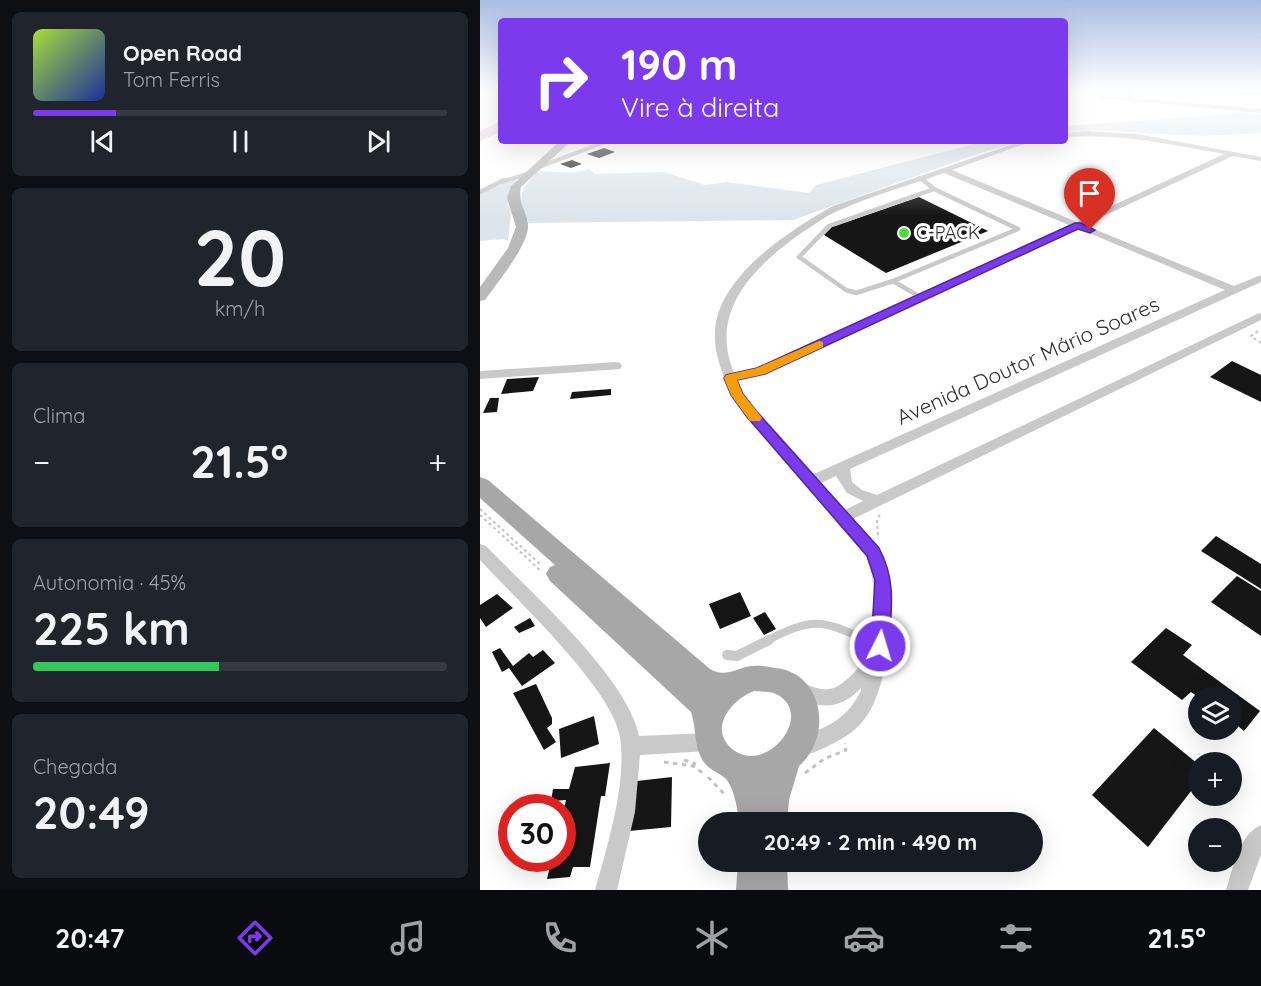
<!DOCTYPE html>
<html lang="pt">
<head>
<meta charset="utf-8">
<style>
	:root { --surface:#171b24; --page:#20242c; --text:#f1f3f6; --muted:#9ea1a6; --line:#363941; --accent:#7c3aed }
	body { margin:0; font-family:Quicksand,sans-serif; background:var(--page); color:var(--text); height:100vh; display:flex; flex-direction:column; font-size:22px; white-space:nowrap }
	* { box-sizing:border-box; margin:0 }
	p { font-size:20px; color:var(--muted) }
	.icon { flex:none; width:33px; height:33px; fill:none; stroke:currentColor; stroke-width:2; stroke-linecap:round; stroke-linejoin:round }
	.map { position:relative; flex:1; overflow:hidden }
	.drawer { display:flex; flex-direction:column; gap:12px; padding:12px; background:#0d0f14; width:480px }
	.drawer>* { flex:none }
	.top-card { position:absolute; left:18px; top:18px; width:570px; height:126px; border-radius:6px; box-shadow:0 6px 24px #0002; background:#7c3aed; color:#fff; overflow:hidden }
	.controls { position:absolute; left:708px; top:686px; display:grid; gap:12px }
	.controls a { display:grid; place-items:center; width:54px; height:54px; border-radius:50%; background:var(--surface); box-shadow:0 6px 24px #0002; font-size:30px }
	.speed { position:absolute; left:18px; top:794px; display:flex; gap:12px; font-size:30px; font-weight:700; text-align:center }
	.speed>* { display:grid; place-content:center; width:78px; height:78px; border-radius:50%; background:var(--surface); box-shadow:0 6px 24px #0002; line-height:1 }
	.speed .limit { border:9px solid #d22; background:#fff; color:#111 }
	.pin { position:absolute; display:grid; place-items:center; width:51px; height:51px; color:#fff; margin:-62px -26px; border-radius:50% 50% 50% 0; rotate:-45deg; box-shadow:0 0 6px #0007 }
	.pin .icon { rotate:45deg }
	.me { position:absolute; width:66px; margin:-33px; rotate:5deg; stroke-linejoin:round; filter:drop-shadow(0 0 4px #0008) }
	.turn { display:flex; align-items:center; gap:21px; height:126px; padding:0 24px; font-size:27px }
	.turn .icon { width:78px; height:78px; stroke-width:2.5 }
	.turn b { display:block; font-size:42px; line-height:51px }
	.big { font-size:45px; font-weight:700; line-height:1.1 }
	.drawer .tile { flex:1; display:flex; flex-direction:column; justify-content:center; gap:9px; min-width:0; padding:0 21px; border-radius:9px; background:var(--page) }
	.drawer .dial { align-items:center; gap:0 }
	.dial b { font-size:78px; line-height:1 }
	.song { display:flex; align-items:center; gap:18px }
	.cover { width:72px; height:72px; border-radius:9px; background:linear-gradient(135deg,hsl(80 70% 55%),hsl(230 70% 35%)) }
	.played { height:6px; border-radius:3px; background:linear-gradient(90deg,var(--accent) 20%,var(--line) 20%) }
	.keys { display:flex; justify-content:space-around; direction:ltr }
	.heat { display:flex; justify-content:space-between; align-items:center; font-size:33px; direction:ltr }
	.charge { height:9px; border-radius:4px; background:linear-gradient(90deg,#34c759 45%,var(--line) 0) }
	.trip { position:absolute; left:218px; top:812px; width:345px; height:60px; border-radius:30px; background:var(--surface); box-shadow:0 6px 24px #0002; font-weight:700; line-height:60px; text-align:center }
	.tab-bar { display:flex; height:96px; justify-content:space-around; align-items:center; background:#090b0e; color:var(--muted) }
	.tab-bar .icon { width:42px; height:42px }
	.tab-bar .on { color:var(--accent) }
	.tab-bar b { font-size:27px; color:var(--text) }
	main { display:flex; flex:1; min-height:0 }
	.map>svg:first-child { display:block }
</style>
</head>
<body>
<main>
<section class="drawer">
<div class="tile">
<div class="song"><i class="cover"></i><div><b>Open Road</b><p>Tom Ferris</p></div></div>
<div class="played"></div>
<div class="keys"><svg class="icon" aria-label="previous" viewBox="0 0 24 24"><path d="M18 5L8 12l10 7zM5 5v14"/></svg><svg class="icon" aria-label="pause" viewBox="0 0 24 24"><path d="M8 5v14M16 5v14"/></svg><svg class="icon" aria-label="next" viewBox="0 0 24 24"><path d="M6 5l10 7-10 7zM19 5v14"/></svg></div>
</div>
<div class="tile dial"><b>20</b><p>km/h</p></div>
<div class="tile"><p>Clima</p>
<div class="heat"><a>−</a><b class="big">21.5°</b><a>+</a></div>
</div>
<div class="tile"><p>Autonomia · 45%</p><b class="big">225 km</b><div class="charge"></div></div>
<div class="tile"><p>Chegada</p><b class="big">20:49</b></div>
</section>
<div class="map">
<svg width="781" height="890" viewBox="0 0 781 890">
	<rect width="100%" height="100%" fill="#fff"/>
	<path fill="#dde5ec" d="M766,113L781,114V133L720,136L613,130L585,133V126Z
		M506,141H541L497,154L313,220L49,223C37,198 38,193 57,172C79,170 87,176 109,169L115,174L184,172L225,185L247,182L329,193L336,185Z
		M38,176L27,198L31,213L28,241L23,239L0,241V194Z"/>
	<g fill="none" stroke-linecap="round" stroke-linejoin="round">
		<path fill="#ebcadf" fill-rule="evenodd" d="M21,121V131L0,141V131Z"/>
	</g>
	<path fill="#161616" d="M124,148L135,152L119,158L107,154Z
		M92,160L102,164L91,168L80,164Z
		M439,197L508,231L406,273L344,235L352,227Z
		M752,361L781,375V402L730,377Z
		M59,377L53,391L21,394L27,379Z
		M131,389V395L90,399L92,392Z
		M10,398H19L17,412L3,413Z
		M736,536L781,564V589L721,551Z
		M757,576L781,591V636L731,602Z
		M260,592L271,616L240,629L229,604Z
		M17,594L33,608L6,627L0,618V605Z
		M285,612L296,629L284,635L273,618Z
		M50,618L55,626L39,633L34,627Z
		M686,628L712,645L703,655L780,711L764,731L752,721V696L718,697L711,692L702,700L651,662Z
		M20,648L33,666L49,653L53,657L63,650L75,663L42,686L29,668L22,672L12,652Z
		M56,684L72,718V724L67,728L76,742L64,750L33,693Z
		M114,716L119,744L81,758L79,729Z
		M674,728L718,764V782L668,847L612,795Z
		M130,763L125,796H121L110,867H93L90,877L67,879L72,858H82V817L86,800L71,801L73,789H89L95,767Z
		M192,777L191,827L149,831L157,781Z"/>
	<g fill="none" stroke-linecap="round" stroke-linejoin="round">
		<path stroke="#c3c3c3" stroke-width="2" stroke-dasharray="3 3" stroke-linecap="butt" d="M778,331L771,336L781,343
			M0,509L62,566
			M0,515L60,570
			M398,535L397,521L400,514"/>
		<path stroke="#c3c3c3" stroke-width="3" stroke-dasharray="4.5 4.5" stroke-linecap="butt" d="M204,760L216,764
			M184,762L213,766L223,773
			M325,773L344,759L366,750L365,743
			M228,777L246,796
			M316,813V822"/>
		<path stroke="#c9c9c9" stroke-width="4" d="M439,178L446,182
			M21,182L50,173"/>
		<path stroke="#c9c9c9" stroke-width="4.5" d="M0,192L24,180
			M413,281L376,293L366,290L319,257L349,226L454,189
			M440,297L413,281L538,229L454,189L443,180"/>
		<path stroke="#c9c9c9" stroke-width="8" d="M286,641C335,616 341,620 389,641"/>
		<path stroke="#c9c9c9" stroke-width="10" d="M386,640L398,645
			M247,655L257,656L289,640"/>
		<path fill="#c9c9c9" fill-rule="evenodd" d="M648,91H654V98L781,109V113L619,98L622,96L648,98Z
			M745,91H781V95L748,93Z
			M608,131L657,134L781,157V161L753,156L604,225L754,286L781,275V282L370,469L372,482L382,490L397,495L777,314L781,313V320L373,519C385,532 399,545 405,562C418,598 409,682 388,714C379,729 365,738 350,745C339,751 323,758 311,754L308,747L311,740C343,728 364,724 381,691V688C357,713 338,707 309,696L307,690L309,684C323,679 335,692 350,689C365,686 383,664 389,651C392,645 391,635 392,628C394,603 396,579 386,555L251,395C244,376 235,358 235,338C232,279 309,231 353,206L542,141H553L472,170L597,222L744,154C691,144 639,133 585,137V133ZM464,173L589,225L276,368L254,373C229,312 271,270 317,236C331,227 345,216 360,210C394,195 430,185 464,173ZM597,228L745,290L334,474L263,394L257,380L284,374ZM356,476L367,493L383,501L365,510L341,483Z
			M122,141H133L57,170L50,168Z
			M136,362L140,363L142,366L140,369L0,379V371Z
			M0,544L6,546C48,590 148,677 159,736L229,733L236,735L239,742L236,749L229,751L160,755L155,812L137,890H115C127,848 149,776 139,733C129,686 35,598 0,560Z
			M781,825V855L768,890H746C753,869 759,834 781,825Z"/>
		<path fill="#b9b9b9" fill-rule="evenodd" d="M80,141H91L41,187C37,205 49,213 48,228C46,248 17,283 5,300L0,301V287L28,248L36,227L27,198L31,186Z"/>
		<path fill="#a7a7a7" fill-rule="evenodd" d="M0,477L8,480L230,669C247,679 258,666 274,666C282,665 294,668 302,669C345,679 351,739 319,766L309,800L307,822H259C258,810 254,787 245,778C238,772 229,770 223,761C213,745 217,729 211,712L70,581L66,574L70,567L75,565L0,498ZM274,691C280,692 290,691 296,694C337,714 285,778 251,748C228,727 253,699 274,691Z
			M258,861H307L308,890H256Z"/>
	</g>
	<linearGradient id="sky" x2="0" y2="1"><stop stop-color="#a9bde4"/><stop offset="0.42" stop-color="#fff"/><stop offset="1" stop-color="#fff" stop-opacity="0"/></linearGradient>
	<rect width="781" height="215" fill="url(#sky)"/>
	<path fill="#7c3aed" stroke="#51269a" stroke-width="1.5" d="M595,223H601L615,230L610,233L598,229L285,374L257,380L263,394L276,411L399,548C417,582 411,609 409,646L406,651L400,653L394,651L391,646L395,580L387,556L267,417L251,395L244,378L246,375L277,368Z"/>
	<path fill="#f59e0b" d="M339,341L343,342V347L285,374L257,380L263,394L282,418L280,421H270L251,395L244,378L246,375L277,368Z"/>
	<circle fill="#48de38" stroke="#fff" stroke-width="2" cx="424" cy="233" r="6"/>
	<g text-anchor="middle" stroke-width="6" stroke-linejoin="round" paint-order="stroke">
		<g font-size="18" fill="#2f2f2f" stroke="#fff" text-anchor="start">
			<text x="436" y="239">C-PACK</text>
		</g>
		<g font-size="21" fill="#2f2f2f" stroke="#fff">
			<text transform="translate(548 361) rotate(-24)" y="7">Avenida Doutor Mário Soares</text>
		</g>
	</g>
</svg>
<div class="controls">
<a><svg class="icon" aria-label="layers" viewBox="0 0 24 24"><path d="M12 4l9 5-9 5-9-5zM3 14l9 5 9-5"/></svg></a>
<a>+</a>
<a>−</a>
</div>
<div class="speed"><div class="limit">30</div></div>
<div class="pin" style="left:610px;top:230px;background:#d93025"><svg class="icon" aria-label="arrive" viewBox="0 0 24 24"><path d="M6 21V4h12l-3 4 3 4H6"/></svg></div>
<svg class="me" style="left:400px;top:646px" viewBox="-20 -20 40 40"><circle r="17" fill="#7c3aed" stroke="#fff" stroke-width="3"/><path d="M0-11L8 9 0 5-8 9z" fill="#fff"/></svg>
<div class="trip">20:49 · 2 min · 490 m</div>
<div class="top-card">
<div class="turn"><svg class="icon" aria-label="right" viewBox="0 0 24 24"><path d="M7 20v-9h11M14 6l5 5-5 5"/></svg><div><b>190 m</b>Vire à direita</div></div>
</div>
</div>
</main>
<nav class="tab-bar">
<b>20:47</b>
<svg class="icon on" aria-label="directions" viewBox="0 0 24 24"><path d="M12 3l9 9-9 9-9-9zM9 14v-3h6M13 9l2 2-2 2"/></svg>
<svg class="icon" aria-label="music" viewBox="0 0 24 24"><path d="M9 18V5l10-2v13"/><circle cx="6" cy="18" r="3"/><circle cx="16" cy="16" r="3"/></svg>
<svg class="icon" aria-label="phone" viewBox="0 0 24 24"><path d="M5 4h4l2 5-3 2q2 4 5 5l2-3 5 2v4C11 20 4 13 5 4z"/></svg>
<svg class="icon" aria-label="climate" viewBox="0 0 24 24"><path d="M12 3v18M4 7l16 10M4 17L20 7"/></svg>
<svg class="icon" aria-label="car" viewBox="0 0 24 24"><path d="M5 17H2v-5l4-1 3-4h7l3 4 3 1v5h-3M9 17h6M6 11h13"/><circle cx="7" cy="17" r="2"/><circle cx="17" cy="17" r="2"/></svg>
<svg class="icon" aria-label="filters" viewBox="0 0 24 24"><path d="M4 7h16M4 17h16"/><circle cx="9" cy="7" r="2"/><circle cx="15" cy="17" r="2"/></svg>
<b>21.5°</b>
</nav>
</body>
</html>
